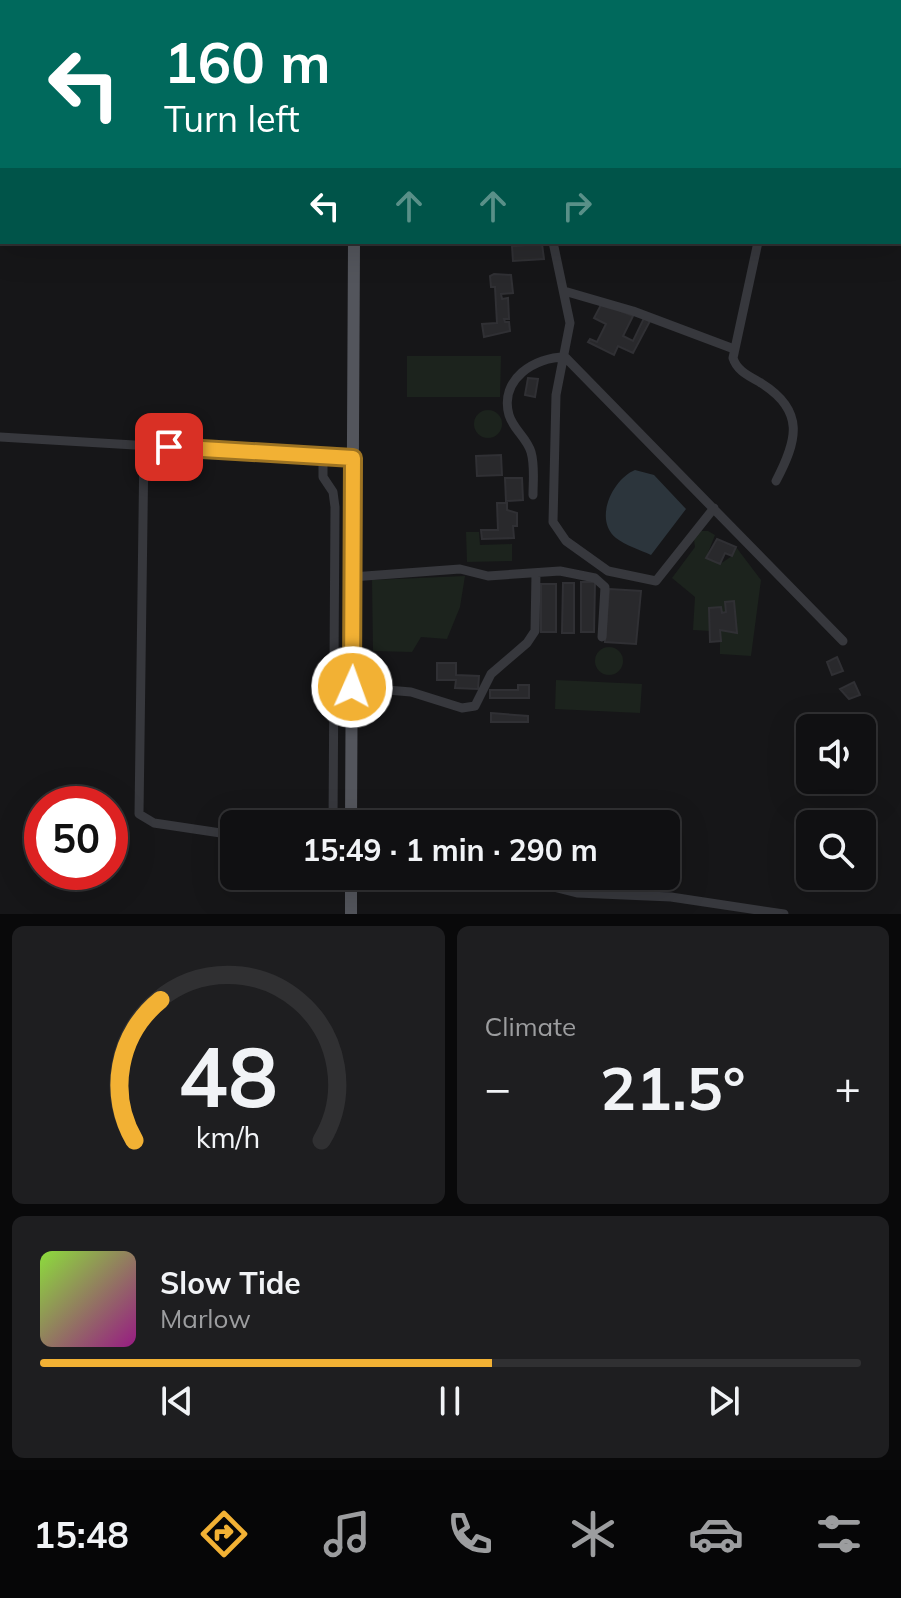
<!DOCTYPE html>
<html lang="en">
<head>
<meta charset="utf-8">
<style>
	:root { --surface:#101012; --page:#1e1e20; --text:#f1f3f6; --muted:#9c9d9f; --line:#303032; --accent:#f2b134 }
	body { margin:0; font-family:Mulish,sans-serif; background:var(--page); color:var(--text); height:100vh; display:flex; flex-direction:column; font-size:30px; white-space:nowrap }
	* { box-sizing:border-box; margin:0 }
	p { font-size:26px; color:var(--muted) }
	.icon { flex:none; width:44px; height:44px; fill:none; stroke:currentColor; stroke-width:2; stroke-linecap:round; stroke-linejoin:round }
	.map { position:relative; height:914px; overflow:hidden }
	.sheet { display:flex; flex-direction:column; gap:12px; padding:12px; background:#09090a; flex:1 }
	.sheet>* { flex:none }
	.guide { position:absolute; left:0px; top:0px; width:902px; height:244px; box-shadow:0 8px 32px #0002,0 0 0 2px var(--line); background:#00695c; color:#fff; overflow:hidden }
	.fabs { position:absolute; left:796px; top:714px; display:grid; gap:16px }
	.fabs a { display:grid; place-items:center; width:80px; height:80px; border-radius:12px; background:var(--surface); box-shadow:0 8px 32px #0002,0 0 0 2px var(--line); font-size:40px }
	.speed { position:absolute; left:24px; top:786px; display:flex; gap:16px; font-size:40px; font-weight:700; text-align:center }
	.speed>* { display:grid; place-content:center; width:104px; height:104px; border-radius:50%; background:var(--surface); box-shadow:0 8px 32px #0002,0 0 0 2px var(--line); line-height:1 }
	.speed .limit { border:12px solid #d22; background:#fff; color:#111 }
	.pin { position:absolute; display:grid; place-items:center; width:68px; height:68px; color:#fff; margin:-34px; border-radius:16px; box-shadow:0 4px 12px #0006 }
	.me { position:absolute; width:88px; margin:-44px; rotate:2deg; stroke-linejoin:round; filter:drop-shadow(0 0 6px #0008) }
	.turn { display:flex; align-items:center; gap:28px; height:168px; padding:0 32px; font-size:36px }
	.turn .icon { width:104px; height:104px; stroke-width:2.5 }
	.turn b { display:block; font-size:56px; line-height:68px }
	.lanes { display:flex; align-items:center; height:76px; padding:0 32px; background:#0003; justify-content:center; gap:40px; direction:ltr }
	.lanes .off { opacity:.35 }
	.big { font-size:60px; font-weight:700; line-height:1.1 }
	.sheet .card { flex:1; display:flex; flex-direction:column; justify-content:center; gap:12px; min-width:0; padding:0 28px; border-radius:12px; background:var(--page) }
	.sheet .dial { align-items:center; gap:0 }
	.dial svg { height:208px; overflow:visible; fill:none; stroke:var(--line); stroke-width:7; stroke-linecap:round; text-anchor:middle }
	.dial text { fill:var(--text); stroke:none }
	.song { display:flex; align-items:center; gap:24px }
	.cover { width:96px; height:96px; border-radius:12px; background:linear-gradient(135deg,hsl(90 70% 55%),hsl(310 70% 35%)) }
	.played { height:8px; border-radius:4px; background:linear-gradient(90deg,var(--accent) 55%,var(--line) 55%) }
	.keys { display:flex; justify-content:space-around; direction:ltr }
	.heat { display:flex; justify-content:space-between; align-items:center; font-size:44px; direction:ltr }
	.sheet .tiles { flex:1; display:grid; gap:12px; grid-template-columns:1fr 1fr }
	.card:last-child { grid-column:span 2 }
	.trip { position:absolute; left:220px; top:810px; width:460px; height:80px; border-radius:12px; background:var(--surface); box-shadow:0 8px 32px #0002,0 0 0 2px var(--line); font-weight:700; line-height:80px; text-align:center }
	.dock { display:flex; height:128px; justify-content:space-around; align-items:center; background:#060607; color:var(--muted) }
	.dock .icon { width:56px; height:56px }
	.dock .current { color:var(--accent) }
	.dock b { font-size:36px; color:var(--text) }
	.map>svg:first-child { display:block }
</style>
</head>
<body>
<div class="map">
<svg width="901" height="914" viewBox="0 0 901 914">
	<rect width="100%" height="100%" fill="#161618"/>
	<path fill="#1c231d" d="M407,356H501L500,397H407Z
		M474 424a14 14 0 1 1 28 0a14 14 0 1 1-28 0Z
		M701,531H708L715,535L706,558L720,564L732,556L736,547L761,580L751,656L720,654V630L737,632L734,601L725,602L726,612L722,613L721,607L709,608L711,631L693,630L695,597L672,578L695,547L694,540Z
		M466,532H479L480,545L512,544V561L467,562Z
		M465,576L460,607L447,639L421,637L412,652L373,651L372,580Z
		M595 661a14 14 0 1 1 28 0a14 14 0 1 1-28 0Z
		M556,680L642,684L640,713L555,709Z"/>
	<path fill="#2c353c" d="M635,470L654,475L686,509L651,555C640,550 625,545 616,538C593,519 613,479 635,470Z"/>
	<path fill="#29292c" stroke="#303034" stroke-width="2" d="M542,244L544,259L513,261L512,246Z
		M494,274L511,275L513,293L501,294L502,299L508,298L509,319H504L505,322H509L510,331L484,337L482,324L497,323L495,287H491L490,276Z
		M602,303L633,316L623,336L633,341L644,318L650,321L633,353L618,346L614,355L588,342L590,339L597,342L606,324L594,318Z
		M528,378L538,379L535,397L525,395Z
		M501,455L502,475L477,476L476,456Z
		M522,478L523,500L506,501L505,478Z
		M497,503H507V510L517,513V526H513L514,538L482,539L481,530H498Z
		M717,539L736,547L732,556L725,553L720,564L706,558Z
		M581,582H595L594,632H581Z
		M563,583H574V633H562Z
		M541,584H556V632H541Z
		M609,589L641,591L636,644L605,642Z
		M734,601L737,633L720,630L721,641L710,642L709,608L721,607L722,613L726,612L725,602Z
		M837,657L843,671L832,675L827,662Z
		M437,663H456V675L479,676L478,689L455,688L456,680H437Z
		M854,682L860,695L849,699L840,689Z
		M518,685H529V698H490V690H518Z
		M491,713L528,716V722H491Z"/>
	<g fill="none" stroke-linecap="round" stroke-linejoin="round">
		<path stroke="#37383d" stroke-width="9" d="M562,2V0
			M743,2V0
			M0,61H2
			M900,184L901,185
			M553,242L570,323L556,395L553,522L566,541L608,571L656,581L714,508
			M758,242L733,358C737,371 749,376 761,383C806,411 797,441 776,481
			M564,291L633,311L734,349
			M0,437L353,458
			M144,445L139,814L154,823L234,835
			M323,456V477L333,492L335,507L333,824
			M533,495C533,481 535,466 531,452C527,438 513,429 509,415C499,379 535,357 565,357L843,641
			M352,577L460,569L488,576L560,571L595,578L605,587L602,637
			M352,687L411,692L462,708L475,706L491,674L527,643L535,631L536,573
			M510,876L577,893L671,897L784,914
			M351,888L373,884L385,876"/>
		<path stroke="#53555c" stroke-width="12" d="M356,0V2
			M351,824L354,242
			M351,914V876"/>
	</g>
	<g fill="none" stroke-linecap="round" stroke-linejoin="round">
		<defs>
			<path id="route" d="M169,447L353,458L352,687"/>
		</defs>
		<use href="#route" stroke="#9d7322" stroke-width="20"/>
		<use href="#route" stroke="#f2b134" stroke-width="14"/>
	</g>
</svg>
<div class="fabs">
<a><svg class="icon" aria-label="sound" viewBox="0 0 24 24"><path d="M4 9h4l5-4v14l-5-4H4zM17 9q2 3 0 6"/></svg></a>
<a><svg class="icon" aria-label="search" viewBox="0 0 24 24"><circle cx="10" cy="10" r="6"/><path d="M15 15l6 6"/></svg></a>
</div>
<div class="speed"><div class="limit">50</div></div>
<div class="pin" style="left:169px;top:447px;background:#d93025"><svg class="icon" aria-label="arrive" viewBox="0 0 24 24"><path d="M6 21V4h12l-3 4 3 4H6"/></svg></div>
<svg class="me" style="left:352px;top:687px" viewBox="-20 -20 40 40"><circle r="17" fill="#f2b134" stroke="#fff" stroke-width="3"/><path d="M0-11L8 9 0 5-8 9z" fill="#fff"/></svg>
<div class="trip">15:49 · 1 min · 290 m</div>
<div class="guide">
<div class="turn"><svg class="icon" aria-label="left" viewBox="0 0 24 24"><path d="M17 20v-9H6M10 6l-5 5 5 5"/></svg><div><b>160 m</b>Turn left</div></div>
<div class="lanes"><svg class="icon" aria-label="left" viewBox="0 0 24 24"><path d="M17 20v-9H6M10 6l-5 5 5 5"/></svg><svg class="icon off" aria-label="ahead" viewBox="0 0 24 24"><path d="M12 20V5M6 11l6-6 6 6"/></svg><svg class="icon off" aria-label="ahead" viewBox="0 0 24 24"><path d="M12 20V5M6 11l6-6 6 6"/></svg><svg class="icon off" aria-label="right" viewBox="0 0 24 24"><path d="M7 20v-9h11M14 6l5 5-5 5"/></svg></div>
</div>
</div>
<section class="sheet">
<div class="tiles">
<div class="card dial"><svg viewBox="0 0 100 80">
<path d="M14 69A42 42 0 1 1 86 69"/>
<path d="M14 69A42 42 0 0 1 24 15" stroke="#f2b134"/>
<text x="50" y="56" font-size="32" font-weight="700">48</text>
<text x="50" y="72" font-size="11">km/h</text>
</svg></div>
<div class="card"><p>Climate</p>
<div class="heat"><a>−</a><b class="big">21.5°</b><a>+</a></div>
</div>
<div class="card">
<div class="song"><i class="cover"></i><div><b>Slow Tide</b><p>Marlow</p></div></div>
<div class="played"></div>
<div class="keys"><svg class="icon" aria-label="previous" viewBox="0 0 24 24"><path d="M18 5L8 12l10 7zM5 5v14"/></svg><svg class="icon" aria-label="pause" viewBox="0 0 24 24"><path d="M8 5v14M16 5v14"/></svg><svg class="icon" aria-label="next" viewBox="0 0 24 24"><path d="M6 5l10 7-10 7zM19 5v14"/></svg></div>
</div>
</div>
</section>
<nav class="dock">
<b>15:48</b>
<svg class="icon current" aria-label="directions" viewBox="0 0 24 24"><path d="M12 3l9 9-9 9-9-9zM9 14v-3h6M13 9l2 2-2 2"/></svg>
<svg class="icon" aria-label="music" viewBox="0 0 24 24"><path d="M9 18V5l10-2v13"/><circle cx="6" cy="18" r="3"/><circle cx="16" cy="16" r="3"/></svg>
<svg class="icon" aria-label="phone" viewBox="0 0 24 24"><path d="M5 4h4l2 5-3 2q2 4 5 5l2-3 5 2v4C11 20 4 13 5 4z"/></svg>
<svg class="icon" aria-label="climate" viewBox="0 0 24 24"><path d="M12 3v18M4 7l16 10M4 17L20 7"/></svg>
<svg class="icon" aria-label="car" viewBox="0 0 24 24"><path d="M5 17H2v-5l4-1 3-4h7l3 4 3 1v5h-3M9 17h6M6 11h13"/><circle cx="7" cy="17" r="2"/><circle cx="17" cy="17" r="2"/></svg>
<svg class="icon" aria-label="filters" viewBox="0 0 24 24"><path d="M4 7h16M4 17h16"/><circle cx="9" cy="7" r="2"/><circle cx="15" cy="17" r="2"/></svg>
</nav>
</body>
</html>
